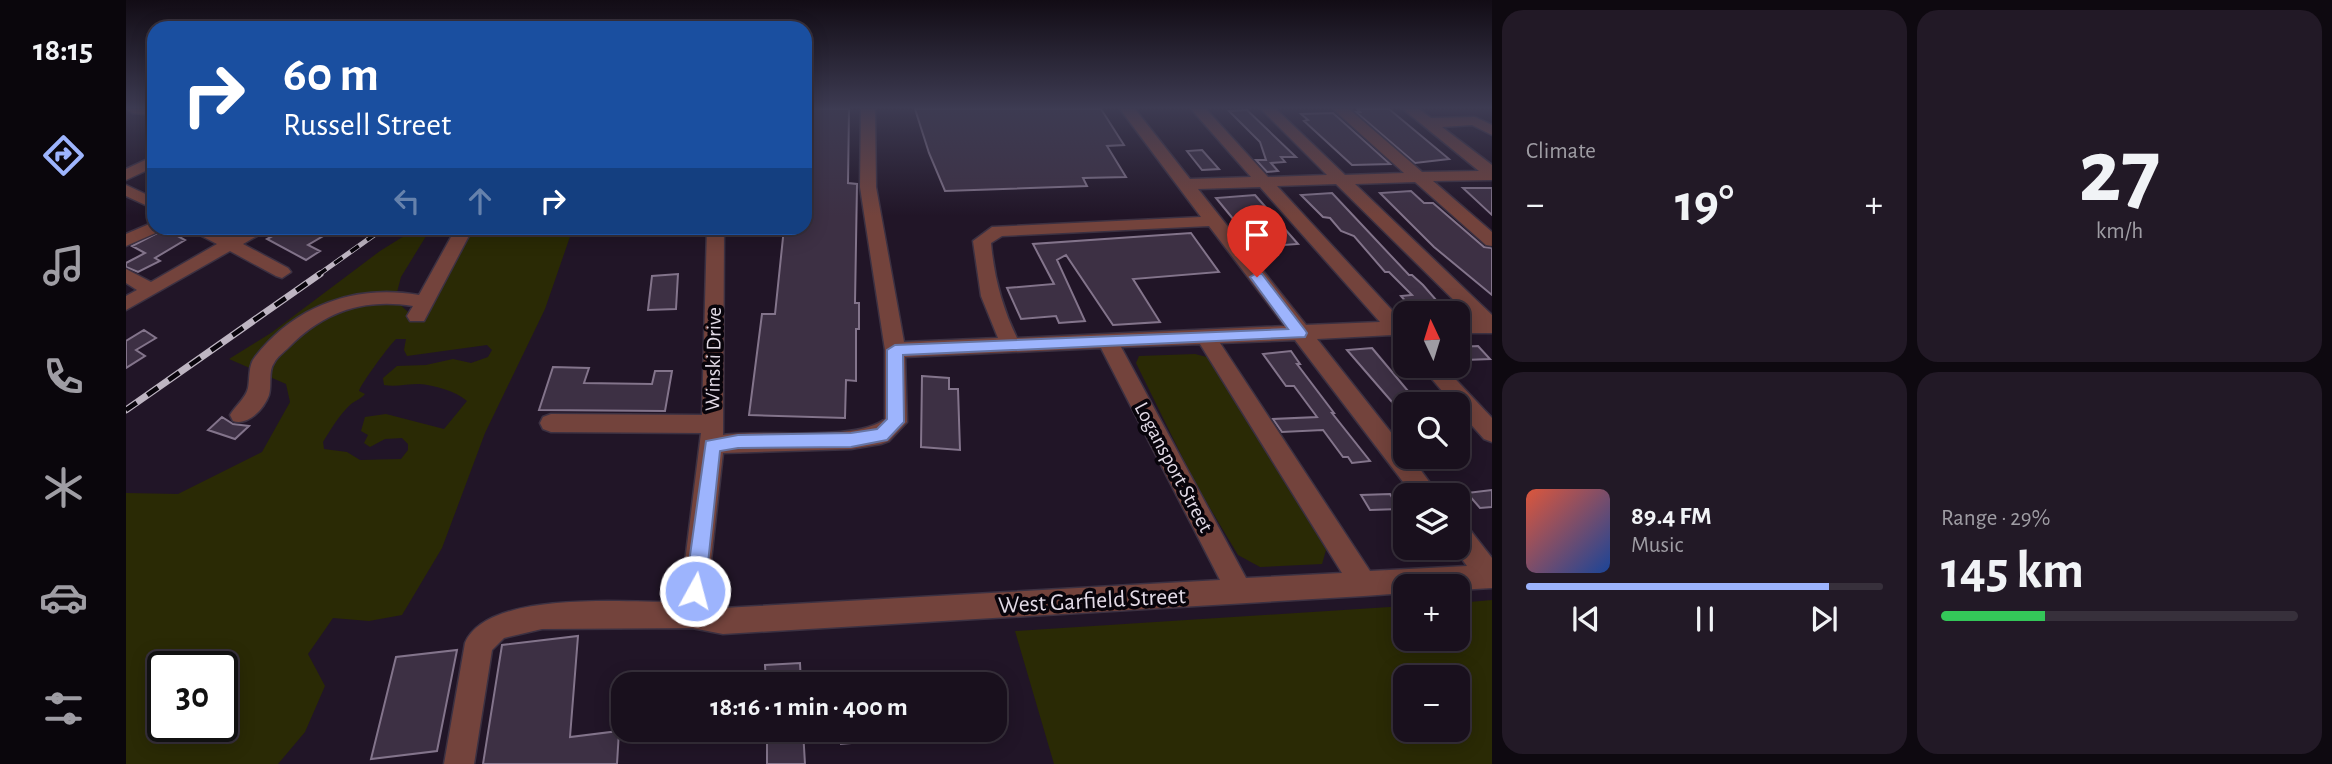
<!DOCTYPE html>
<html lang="en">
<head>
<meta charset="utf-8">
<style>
	:root { --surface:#19101d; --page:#221926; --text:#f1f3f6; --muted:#9f9da4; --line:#37303b; --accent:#9db4fd }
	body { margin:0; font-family:"Alegreya Sans",sans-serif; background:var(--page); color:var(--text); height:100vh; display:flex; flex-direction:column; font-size:26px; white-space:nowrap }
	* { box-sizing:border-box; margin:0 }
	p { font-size:23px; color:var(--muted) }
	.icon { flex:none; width:38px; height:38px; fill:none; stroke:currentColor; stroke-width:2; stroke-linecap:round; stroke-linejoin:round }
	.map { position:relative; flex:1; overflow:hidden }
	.panel { display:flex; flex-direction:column; gap:10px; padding:10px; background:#0e0910; width:840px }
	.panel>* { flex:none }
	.banner { position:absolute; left:21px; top:21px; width:665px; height:214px; border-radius:21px; box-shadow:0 4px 18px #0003,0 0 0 2px var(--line); background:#1a4fa0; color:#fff; overflow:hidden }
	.needle { width:46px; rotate:356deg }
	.buttons { position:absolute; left:1267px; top:301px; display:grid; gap:14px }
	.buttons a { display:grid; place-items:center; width:77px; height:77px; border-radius:14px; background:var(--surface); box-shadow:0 4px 18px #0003,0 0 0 2px var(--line); font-size:35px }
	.speed { position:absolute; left:21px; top:651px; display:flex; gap:14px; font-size:35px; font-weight:700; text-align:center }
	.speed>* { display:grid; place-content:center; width:91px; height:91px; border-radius:50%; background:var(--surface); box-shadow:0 4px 18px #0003,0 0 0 2px var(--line); line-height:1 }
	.speed .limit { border:4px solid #111; border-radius:10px; background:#fff; color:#111 }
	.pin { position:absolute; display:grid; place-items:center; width:60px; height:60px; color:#fff; margin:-72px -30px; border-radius:50% 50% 50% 0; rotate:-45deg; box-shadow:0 0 7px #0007 }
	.pin .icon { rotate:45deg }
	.me { position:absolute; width:77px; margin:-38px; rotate:7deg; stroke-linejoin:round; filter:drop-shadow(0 0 5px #0008) }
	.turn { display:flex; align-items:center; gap:24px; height:147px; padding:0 21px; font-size:32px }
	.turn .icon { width:91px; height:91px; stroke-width:2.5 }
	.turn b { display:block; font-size:49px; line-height:60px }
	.lanes { display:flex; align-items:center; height:66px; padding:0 21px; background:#0003; justify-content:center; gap:35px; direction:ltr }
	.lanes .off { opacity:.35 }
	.big { font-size:52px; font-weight:600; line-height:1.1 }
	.panel .tile { flex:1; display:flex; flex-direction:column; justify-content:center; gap:10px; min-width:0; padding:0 24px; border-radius:21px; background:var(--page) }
	.panel .dial { align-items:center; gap:0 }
	.dial b { font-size:91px; line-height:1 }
	.song { display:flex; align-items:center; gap:21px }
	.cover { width:84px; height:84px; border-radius:10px; background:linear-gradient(135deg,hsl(10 70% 55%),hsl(220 70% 35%)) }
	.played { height:7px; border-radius:4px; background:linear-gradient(90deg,var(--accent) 85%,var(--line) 85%) }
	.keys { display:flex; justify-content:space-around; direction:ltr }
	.heat { display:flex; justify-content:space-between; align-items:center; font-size:38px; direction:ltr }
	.charge { height:10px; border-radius:5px; background:linear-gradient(90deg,#34c759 29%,var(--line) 0) }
	.panel .tiles { flex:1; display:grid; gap:10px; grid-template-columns:repeat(2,1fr) }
	.trip { position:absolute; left:485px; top:672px; width:396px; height:70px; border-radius:21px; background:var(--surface); box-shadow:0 4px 18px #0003,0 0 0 2px var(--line); font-weight:600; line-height:70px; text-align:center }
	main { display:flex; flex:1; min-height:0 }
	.tabs { display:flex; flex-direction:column; width:126px; justify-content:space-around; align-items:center; background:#0a060c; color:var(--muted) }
	.tabs .icon { width:49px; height:49px }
	.tabs .selected { color:var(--accent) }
	.tabs b { font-size:32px; color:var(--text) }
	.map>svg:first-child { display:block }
</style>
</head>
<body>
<main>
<nav class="tabs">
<b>18:15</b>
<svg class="icon selected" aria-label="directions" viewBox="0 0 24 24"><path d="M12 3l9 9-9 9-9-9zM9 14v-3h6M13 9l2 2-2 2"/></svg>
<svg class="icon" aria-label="music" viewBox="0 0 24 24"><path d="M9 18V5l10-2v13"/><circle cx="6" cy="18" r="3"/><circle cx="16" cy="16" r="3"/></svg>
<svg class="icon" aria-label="phone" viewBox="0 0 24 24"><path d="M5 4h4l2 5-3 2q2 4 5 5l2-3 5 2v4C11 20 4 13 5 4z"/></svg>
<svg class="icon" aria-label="climate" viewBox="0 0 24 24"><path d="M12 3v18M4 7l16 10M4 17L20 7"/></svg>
<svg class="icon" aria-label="car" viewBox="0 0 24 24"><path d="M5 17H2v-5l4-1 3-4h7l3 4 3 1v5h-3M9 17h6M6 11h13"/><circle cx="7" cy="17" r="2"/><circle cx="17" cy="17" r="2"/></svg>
<svg class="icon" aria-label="filters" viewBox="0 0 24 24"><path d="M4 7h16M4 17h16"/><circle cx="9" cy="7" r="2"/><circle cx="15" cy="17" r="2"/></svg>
</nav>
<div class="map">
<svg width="1366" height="764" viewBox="0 0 1366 764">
	<rect width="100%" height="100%" fill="#211527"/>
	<path fill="#2a2a05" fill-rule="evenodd" d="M291,228H305L275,277L269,300L291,320L299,312L348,228H447L419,309L359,433L316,548L276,615L243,621L207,618L182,654L199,686L179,732L152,764H0V493L52,494L136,452L164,402L160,384L103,359L145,333L254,251ZM270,339H280L278,350L281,356L361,345L366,350L362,357L345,363L327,359L300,365L271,366L257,378L258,385C270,387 280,384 293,384C308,385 330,391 341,401L318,429L260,414L239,417L235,431L242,435L238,443L244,447L259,439L276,438L282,444V450L275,459L234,460L221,452L198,449L197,442C205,429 213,415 225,404C230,400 235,399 239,394L233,391C234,385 265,343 270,339ZM37,667H96V726H37Z
		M1069,354L1081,357L1154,471L1200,550L1196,564L1134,567L1112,555L1069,483L1010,363L1013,356Z
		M1366,600V764H928L889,631L1279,606V639H1332V603ZM1279,677H1332V730H1279Z"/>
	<path fill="#3d3044" stroke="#83748b" stroke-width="2" d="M679,109H723L722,183L731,184L729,303H733V329H730V381L720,380L719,418L623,415L636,314H649L658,228H679Z
		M789,109H975L998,145L981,146L1000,177L957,178L961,186L819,191L803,153Z
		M1231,109H1263L1323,159L1289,163L1230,112H1234Z
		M1121,110L1170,157H1155L1159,162L1145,163L1152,171L1141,172L1130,160H1140L1134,142L1103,111Z
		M1207,113L1264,164L1226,165L1178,121L1182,120L1175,114Z
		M1076,150L1093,169L1076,170L1061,151Z
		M1337,188H1366V215Z
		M1285,191L1298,203H1307L1358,247L1366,248V295L1308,247L1254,193Z
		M1206,193L1283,275H1286L1297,285L1318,309L1287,310L1275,296L1286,295L1263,272H1259L1228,236L1215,231L1204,218L1197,217L1175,195Z
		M1129,195L1172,244L1130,247L1090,198Z
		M161,228H211L182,245L194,251L180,260L141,239Z
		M39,229L59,240L29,258L34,261L12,272L0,267V263L19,253L6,246Z
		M1065,233L1093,272L1007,279L1034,322L987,325L940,255L931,260L959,321L933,323L930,316L895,319L881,288L928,284L907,244Z
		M552,274L550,309L522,310L526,276Z
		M18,330L30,338L10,350L19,356L0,368V341Z
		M1352,346L1364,359L1338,360L1332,352V347Z
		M1246,348L1292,403L1279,404V417L1221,350Z
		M1165,351L1174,364H1171L1208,413H1206L1244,461L1226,463L1222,457H1217L1197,430L1156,432L1147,419L1191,417L1168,386H1160L1137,354Z
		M427,367L463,368L458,383L526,384L529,371H546L539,411L413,410Z
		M796,376L823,378V389H832L834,450L795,447Z
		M96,417L107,424L123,426L109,439L82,430Z
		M1366,490V507L1354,508L1341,493Z
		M1264,494L1273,509L1244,510L1235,495Z
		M452,636L444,737L493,731L491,764H357L376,645Z
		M331,650L311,751L245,759L270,657Z
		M674,663L675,684H640L639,665Z
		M641,730H677L679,764H641Z
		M714,730H770L771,739L715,744Z"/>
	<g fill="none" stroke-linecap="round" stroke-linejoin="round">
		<defs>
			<path id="minor" d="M0,109H28V115L7,113Z
				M735,109H749L750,187L778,342L872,338L855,296L847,241L866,227L1075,217L994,109H1009L1064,179L1125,177L1065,109H1080L1142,177L1201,175L1135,109H1150L1219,175L1278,173L1207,109H1223L1296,172L1353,171L1277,109H1293L1305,118L1349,117L1366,125V135L1346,125L1316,127L1366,165V180L1307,181L1366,232V246L1360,245L1289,182L1229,184L1366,315V333H1332V319L1346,318L1210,184L1151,186L1276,321H1279L1278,343L1266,335L1191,339L1279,450V457H1285L1313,495H1287L1169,340L1094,343L1244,571L1341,566L1328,548H1332V523L1341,526L1366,558V588L1332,590V586H1279V593L1238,596L597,634L566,628L416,629L378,638L366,650L348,764H318L339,643C362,589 503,603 554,602L575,433L425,432L417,429L414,423L417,417L425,414L576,415L581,228H598L597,435C637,429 731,442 759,419V350L734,187ZM1134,187L1254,322L1180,325L1072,189ZM1083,226L1159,326L891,338C876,307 868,277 865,243L876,236ZM1074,344L1216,573L1120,578L995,347ZM975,348L1094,580L597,608L580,605L597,453L725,449L755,444L763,441L781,422L779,357Z
				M28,156V167L0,180V169Z
				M0,185L28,198V209L0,196Z
				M28,222V228H36L34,231L0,246V234Z
				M66,228H86L104,237L120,228H140L138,232L117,244L162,268L165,272L156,278L150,276L104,251L0,310V296L11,290L0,283V269L25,282L91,244L68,232Z
				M330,228H347L298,321H284L281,316L287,306C237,298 198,312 163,347C158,352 151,357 148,363C142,371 146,385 143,395C138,409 122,426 107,421L104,415C109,406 120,398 122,388C124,379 122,365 129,357C169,305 230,284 293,295Z
				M1295,366H1317L1366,418V442L1358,439L1332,410V404H1327Z"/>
		</defs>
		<use href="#minor" stroke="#3c3142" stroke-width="3"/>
		<use href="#minor" fill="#73433c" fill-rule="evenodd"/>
		<defs>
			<path id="rail-far1" d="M192,275L258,228"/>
			<path id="rail" d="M0,410L194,274"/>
		</defs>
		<use href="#rail-far1" stroke="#beb5c2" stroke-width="5"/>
		<use href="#rail" stroke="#beb5c2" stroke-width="7"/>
		<use href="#rail-far1" stroke="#08040b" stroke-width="3.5" stroke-dasharray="10" stroke-linecap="butt"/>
		<use href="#rail" stroke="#08040b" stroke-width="4.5" stroke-dasharray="13" stroke-linecap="butt"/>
	</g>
	<linearGradient id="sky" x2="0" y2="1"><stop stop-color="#120c15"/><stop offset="0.5" stop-color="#3d3b52"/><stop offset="1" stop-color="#3d3b52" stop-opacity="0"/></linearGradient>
	<rect width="1366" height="216" fill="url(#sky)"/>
	<path fill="#9db4fd" stroke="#6675a4" stroke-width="2" d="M1131,273L1136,274L1179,330L1181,333L1179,337L777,355L778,422L761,440L725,447L612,448L594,451L579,591L576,598L569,600L562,598L559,591L580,441L612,435L725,433L751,429L761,419V350L769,345L1162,329L1124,277Z"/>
	<g text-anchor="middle" stroke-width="7" stroke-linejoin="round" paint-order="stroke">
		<g font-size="21" fill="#e2dae6" stroke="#08040b">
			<text transform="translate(587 359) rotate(-89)" y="7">Winski Drive</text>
			<text transform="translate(1048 467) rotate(62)" y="7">Logansport Street</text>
		</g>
		<g font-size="24" fill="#e2dae6" stroke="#08040b">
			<text transform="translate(966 600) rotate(-3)" y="8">West Garfield Street</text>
		</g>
	</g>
</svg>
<div class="buttons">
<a><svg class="needle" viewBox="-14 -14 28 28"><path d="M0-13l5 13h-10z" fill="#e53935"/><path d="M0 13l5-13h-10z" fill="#9f9da4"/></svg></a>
<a><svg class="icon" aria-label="search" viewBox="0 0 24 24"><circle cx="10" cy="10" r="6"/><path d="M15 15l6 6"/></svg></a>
<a><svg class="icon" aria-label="layers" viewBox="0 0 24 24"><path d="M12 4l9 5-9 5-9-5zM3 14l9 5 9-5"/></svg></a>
<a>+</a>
<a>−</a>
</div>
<div class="speed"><div class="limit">30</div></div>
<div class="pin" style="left:1131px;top:277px;background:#d93025"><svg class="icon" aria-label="arrive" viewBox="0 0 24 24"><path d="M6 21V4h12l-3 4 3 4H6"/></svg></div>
<svg class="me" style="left:569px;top:591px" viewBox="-20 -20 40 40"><circle r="17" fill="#9db4fd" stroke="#fff" stroke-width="3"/><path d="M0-11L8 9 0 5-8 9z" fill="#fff"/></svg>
<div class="trip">18:16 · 1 min · 400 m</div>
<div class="banner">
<div class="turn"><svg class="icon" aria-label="right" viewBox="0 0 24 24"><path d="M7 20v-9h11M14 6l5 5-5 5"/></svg><div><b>60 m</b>Russell Street</div></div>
<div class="lanes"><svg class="icon off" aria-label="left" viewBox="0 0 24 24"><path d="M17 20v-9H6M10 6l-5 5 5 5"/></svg><svg class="icon off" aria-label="ahead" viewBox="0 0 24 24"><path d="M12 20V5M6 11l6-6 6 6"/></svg><svg class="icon" aria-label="right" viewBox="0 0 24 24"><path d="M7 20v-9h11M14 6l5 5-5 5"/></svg></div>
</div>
</div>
<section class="panel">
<div class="tiles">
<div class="tile"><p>Climate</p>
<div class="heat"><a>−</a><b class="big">19°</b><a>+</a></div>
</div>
<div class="tile dial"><b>27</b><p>km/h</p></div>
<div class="tile">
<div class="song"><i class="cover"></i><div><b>89.4 FM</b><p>Music</p></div></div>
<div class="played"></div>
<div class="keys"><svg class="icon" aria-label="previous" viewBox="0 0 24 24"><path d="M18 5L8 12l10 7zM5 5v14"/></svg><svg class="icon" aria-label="pause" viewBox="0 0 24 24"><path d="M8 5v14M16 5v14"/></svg><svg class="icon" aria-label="next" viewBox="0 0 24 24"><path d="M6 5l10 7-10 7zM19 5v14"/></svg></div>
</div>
<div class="tile"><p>Range · 29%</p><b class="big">145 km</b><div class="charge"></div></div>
</div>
</section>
</main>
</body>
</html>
